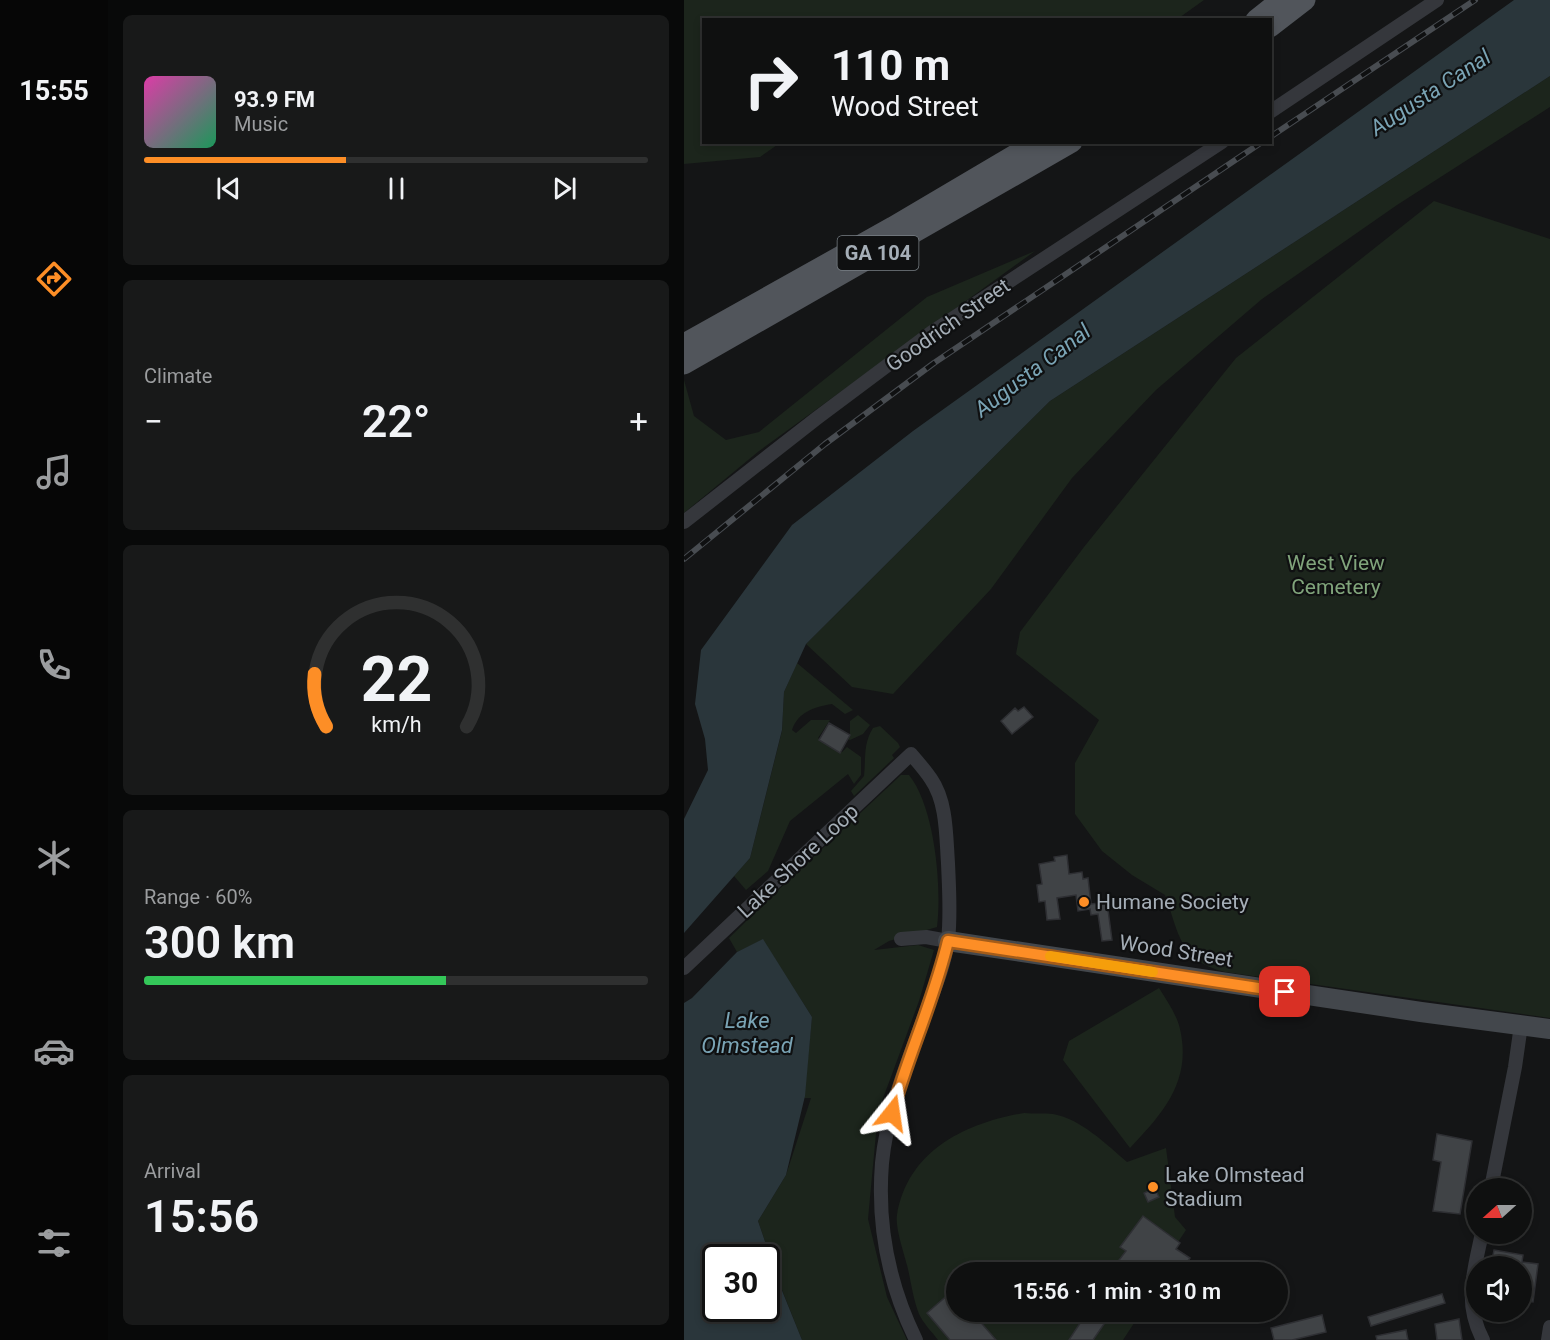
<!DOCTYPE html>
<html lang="en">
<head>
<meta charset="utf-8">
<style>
	:root { --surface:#0f1010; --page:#181919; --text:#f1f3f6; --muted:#9b9d9f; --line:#2f3030; --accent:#fd8e26 }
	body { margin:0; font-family:Roboto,sans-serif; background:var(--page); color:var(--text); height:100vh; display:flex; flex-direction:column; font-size:22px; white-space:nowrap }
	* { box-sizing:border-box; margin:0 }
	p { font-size:20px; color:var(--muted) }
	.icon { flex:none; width:33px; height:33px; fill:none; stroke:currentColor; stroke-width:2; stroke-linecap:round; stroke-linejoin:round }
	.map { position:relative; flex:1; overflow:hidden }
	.panel { display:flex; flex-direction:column; gap:15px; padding:15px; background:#080909; width:576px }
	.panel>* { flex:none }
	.banner { position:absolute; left:18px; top:18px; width:570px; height:126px; border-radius:0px; box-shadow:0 3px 9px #0003,0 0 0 2px var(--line); background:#0f1010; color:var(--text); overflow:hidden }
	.needle { width:39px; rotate:249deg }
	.fabs { position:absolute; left:782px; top:1178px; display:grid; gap:12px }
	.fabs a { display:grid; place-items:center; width:66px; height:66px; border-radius:50%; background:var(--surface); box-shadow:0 3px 9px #0003,0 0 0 2px var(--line); font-size:30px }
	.speed { position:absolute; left:18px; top:1244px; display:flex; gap:12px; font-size:30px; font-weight:700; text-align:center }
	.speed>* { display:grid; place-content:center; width:78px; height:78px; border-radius:50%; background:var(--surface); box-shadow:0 3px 9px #0003,0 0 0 2px var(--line); line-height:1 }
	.speed .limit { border:3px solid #111; border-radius:9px; background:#fff; color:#111 }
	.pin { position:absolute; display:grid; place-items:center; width:51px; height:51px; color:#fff; margin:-26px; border-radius:12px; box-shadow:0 3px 9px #0006 }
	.me { position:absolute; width:66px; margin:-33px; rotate:15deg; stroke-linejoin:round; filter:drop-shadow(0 0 4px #0008) }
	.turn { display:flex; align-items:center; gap:21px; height:126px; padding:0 30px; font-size:27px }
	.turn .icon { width:78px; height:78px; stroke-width:2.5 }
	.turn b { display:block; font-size:42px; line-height:51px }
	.big { font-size:45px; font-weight:600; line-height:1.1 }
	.panel .widget { flex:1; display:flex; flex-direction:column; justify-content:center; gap:9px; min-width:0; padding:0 21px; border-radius:9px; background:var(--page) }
	.panel .dial { align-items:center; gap:0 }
	.dial svg { height:156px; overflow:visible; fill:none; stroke:var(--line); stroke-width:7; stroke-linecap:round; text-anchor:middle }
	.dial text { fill:var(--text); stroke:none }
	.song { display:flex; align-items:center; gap:18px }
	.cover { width:72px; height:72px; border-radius:9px; background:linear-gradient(135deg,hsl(320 70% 55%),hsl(150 70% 35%)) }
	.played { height:6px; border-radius:3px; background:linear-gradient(90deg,var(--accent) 40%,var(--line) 40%) }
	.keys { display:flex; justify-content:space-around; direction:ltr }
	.heat { display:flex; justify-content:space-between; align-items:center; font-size:33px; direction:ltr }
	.charge { height:9px; border-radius:4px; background:linear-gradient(90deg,#34c759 60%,var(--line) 0) }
	.trip { position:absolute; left:262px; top:1262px; width:342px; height:60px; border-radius:30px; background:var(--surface); box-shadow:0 3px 9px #0003,0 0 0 2px var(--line); font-weight:600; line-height:60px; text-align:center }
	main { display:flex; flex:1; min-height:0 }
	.tab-bar { display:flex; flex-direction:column; width:108px; justify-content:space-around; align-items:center; background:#060606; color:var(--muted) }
	.tab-bar .icon { width:42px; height:42px }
	.tab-bar .on { color:var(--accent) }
	.tab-bar b { font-size:27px; color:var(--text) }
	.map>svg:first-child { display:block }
</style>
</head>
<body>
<main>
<nav class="tab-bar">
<b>15:55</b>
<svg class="icon on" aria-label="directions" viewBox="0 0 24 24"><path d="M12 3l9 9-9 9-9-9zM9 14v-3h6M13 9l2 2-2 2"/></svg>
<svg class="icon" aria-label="music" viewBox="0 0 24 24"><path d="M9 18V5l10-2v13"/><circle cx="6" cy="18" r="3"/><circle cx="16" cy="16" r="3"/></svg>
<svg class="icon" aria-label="phone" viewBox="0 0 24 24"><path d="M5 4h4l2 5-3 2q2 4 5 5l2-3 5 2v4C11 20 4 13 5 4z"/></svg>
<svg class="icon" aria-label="climate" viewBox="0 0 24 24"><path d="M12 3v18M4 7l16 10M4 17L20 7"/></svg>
<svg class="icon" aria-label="car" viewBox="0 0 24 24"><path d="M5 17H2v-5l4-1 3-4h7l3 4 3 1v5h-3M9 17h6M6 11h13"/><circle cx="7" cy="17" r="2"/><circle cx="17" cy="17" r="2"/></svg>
<svg class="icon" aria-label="filters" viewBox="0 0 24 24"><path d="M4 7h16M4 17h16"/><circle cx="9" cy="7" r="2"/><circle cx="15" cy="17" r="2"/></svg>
</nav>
<section class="panel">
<div class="widget">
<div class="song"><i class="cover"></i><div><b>93.9 FM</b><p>Music</p></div></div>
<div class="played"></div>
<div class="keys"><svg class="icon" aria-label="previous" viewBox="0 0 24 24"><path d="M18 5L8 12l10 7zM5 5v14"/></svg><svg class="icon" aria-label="pause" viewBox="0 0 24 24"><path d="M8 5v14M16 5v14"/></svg><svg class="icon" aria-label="next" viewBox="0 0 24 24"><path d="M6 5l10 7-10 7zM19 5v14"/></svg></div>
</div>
<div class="widget"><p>Climate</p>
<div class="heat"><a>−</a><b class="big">22°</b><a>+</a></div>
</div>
<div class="widget dial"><svg viewBox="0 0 100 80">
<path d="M14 69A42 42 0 1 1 86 69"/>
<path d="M14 69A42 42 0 0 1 8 42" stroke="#fd8e26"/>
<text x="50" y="56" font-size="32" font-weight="700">22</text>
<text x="50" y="72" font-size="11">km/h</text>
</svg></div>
<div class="widget"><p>Range · 60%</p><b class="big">300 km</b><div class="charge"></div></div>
<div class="widget"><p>Arrival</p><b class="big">15:56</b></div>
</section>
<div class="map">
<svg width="866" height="1340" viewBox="0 0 866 1340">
	<rect width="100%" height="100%" fill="#141516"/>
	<path fill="#1c251c" d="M0,0H520L492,20H20V142L96,143L76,157L0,164Z
		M866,76V107L713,205L578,299L472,390L388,478L307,589L209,694L168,687L122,644L366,401Z
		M750,201L866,239V1018L541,972C495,961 495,933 481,895L448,875L418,851L391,814V763L415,720L332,654L336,632L400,547L552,358Z
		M351,251L75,451L0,513V380L10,416L42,440L75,432L243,297Z
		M113,663L169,710L161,714L148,704C130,707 114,712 108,730L112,733L127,720H146L134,738L158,752L163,747L177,757V775L170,784L164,774L106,821L84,871L62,890L50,876L66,858L98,731L100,692Z
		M174,715L186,725L179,734L166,740L163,739L166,733V721Z
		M196,726L214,743L216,747L208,755L210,758L170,796L167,791L180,776C182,758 179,744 189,728Z
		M217,775H225C251,807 258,888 253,927L205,941L190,950L234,945L250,950L235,1001L194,1112L184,1219L203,1297L223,1340H118L96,1285L74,1221L102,1175L127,1098H120L128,1017L79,940L53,952L45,938L93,891Z
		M475,988C483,1001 493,1015 496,1029C508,1081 479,1113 446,1148L379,1060L385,1041Z
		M340,1113C350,1114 360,1113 369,1114C397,1119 422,1144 443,1162L482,1148L491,1217L502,1230L474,1272H273V1311H458L439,1340H254C248,1332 239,1323 235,1314C229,1299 227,1281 223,1265C220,1253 211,1227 213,1215C224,1150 282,1123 340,1113Z"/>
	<path fill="#2a363b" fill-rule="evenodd" d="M830,0H866V76L366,401L122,644L100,692L98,730L66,858L0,933V819L24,770L21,739L11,704L17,650L108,525L229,431Z
		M79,939L128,1017L121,1096L102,1175L74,1221L97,1288L118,1340H0V1003L8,998L53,952ZM32,1257H82V1308H32Z"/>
	<path fill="#404346" stroke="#2e2f33" stroke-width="1.5" d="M340,707L349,717L328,734L317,721L331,708L334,711Z
		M145,723L166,735L156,753L135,740Z
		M383,855L385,874L398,872L399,879L404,878L407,904L423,902L428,940L418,941L414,914L407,915L406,909L394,911L392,895L373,898L376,919L363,920L361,901L355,902L353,885L358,884L355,864L371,861L370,857Z
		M753,1134L788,1141L776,1214L749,1211L757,1162L749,1160Z
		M471,1188L475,1197L464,1202L460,1193Z
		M459,1216L496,1243L492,1249L506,1258L497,1272H493L481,1264L475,1272H426L442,1251L436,1247Z
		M810,1250L839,1255L838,1262L854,1264L849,1302L837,1300V1266H807Z
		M273,1287V1311H287L312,1340H266L243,1313Z
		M758,1294L761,1303L687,1326L684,1317Z
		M404,1311H429L409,1340H385Z
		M638,1315L642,1332L608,1340H590L587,1328Z
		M775,1319L778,1340H753L751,1324Z
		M722,1330L724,1340H693L692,1336Z"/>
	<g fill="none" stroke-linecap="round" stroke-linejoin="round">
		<path stroke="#35373c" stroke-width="14" d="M586,112L753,0
			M0,522L133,418L248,332L538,142
			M217,939L242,937L264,941
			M0,968L227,754C234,762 241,770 247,779C263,802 262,836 264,863C265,888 267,915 264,940C261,963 252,985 244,1006C226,1057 203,1109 198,1163C193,1225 205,1285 232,1340
			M807,1188L831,1067L837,1025
			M798,1233C790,1272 779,1302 799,1340
			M864,1340L866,1327"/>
		<path stroke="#43474c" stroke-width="20" d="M264,941L737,1012L866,1029"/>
		<path stroke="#51555b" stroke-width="21" d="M572,20L597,0
			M586,27L621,0
			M0,344L209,227L353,142
			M0,364L388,142"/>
		<defs>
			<path id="rail" d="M586,137L791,0
				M0,559L141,444L250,363L578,142"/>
		</defs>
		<use href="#rail" stroke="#484c51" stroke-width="6"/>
		<use href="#rail" stroke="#0f1011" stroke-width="4" stroke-dasharray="11" stroke-linecap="butt"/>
	</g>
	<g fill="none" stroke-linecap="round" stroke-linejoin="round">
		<defs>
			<path id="route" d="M208,1113C224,1055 250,1000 264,941L601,992"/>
		</defs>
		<use href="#route" stroke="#a45c19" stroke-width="15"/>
		<use href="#route" stroke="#fd8e26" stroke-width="10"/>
		<path stroke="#f59e0b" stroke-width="10" d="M366,956L469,972"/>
	</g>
	<g fill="#fd8e26" stroke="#0f1011" stroke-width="2">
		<circle cx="400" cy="902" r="6"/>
		<circle cx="469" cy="1187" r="6"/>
	</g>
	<g text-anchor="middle" stroke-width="4.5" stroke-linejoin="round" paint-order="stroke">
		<rect fill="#0f1011" stroke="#787f85" stroke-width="1.5" x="153.5" y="236" width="81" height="34" rx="4.5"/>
		<g font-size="20" font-weight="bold" fill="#a5aeb7">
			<text x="194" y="260">GA 104</text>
		</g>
		<g font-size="21" fill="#a5aeb7" stroke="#0f1011">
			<text transform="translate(264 325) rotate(-35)" y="7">Goodrich Street</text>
			<text transform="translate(114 861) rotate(-43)" y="7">Lake Shore Loop</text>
			<text transform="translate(492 951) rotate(9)" y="7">Wood Street</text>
		</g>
		<g font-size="21" fill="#80a47b" stroke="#0f1011">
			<text x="652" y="570">West View<tspan x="652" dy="24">Cemetery</tspan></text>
		</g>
		<g font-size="21" fill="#a5aeb7" stroke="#0f1011" text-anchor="start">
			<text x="412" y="909">Humane Society</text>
			<text x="481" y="1182">Lake Olmstead<tspan x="481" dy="24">Stadium</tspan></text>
		</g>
		<g font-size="22" font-style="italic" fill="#7aa4b5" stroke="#0f1011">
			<text transform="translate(746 92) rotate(-33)" y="8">Augusta Canal</text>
			<text transform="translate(348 370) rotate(-37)" y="8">Augusta Canal</text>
			<text x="63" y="1028">Lake<tspan x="63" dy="25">Olmstead</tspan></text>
		</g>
	</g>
</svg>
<div class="fabs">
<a><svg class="needle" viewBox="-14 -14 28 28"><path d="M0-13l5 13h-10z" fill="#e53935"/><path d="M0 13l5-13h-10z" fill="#9b9d9f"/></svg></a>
<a><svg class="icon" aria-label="sound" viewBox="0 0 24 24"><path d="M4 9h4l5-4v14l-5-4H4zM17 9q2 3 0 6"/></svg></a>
</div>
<div class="speed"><div class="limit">30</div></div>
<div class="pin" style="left:601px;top:992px;background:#d93025"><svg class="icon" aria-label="arrive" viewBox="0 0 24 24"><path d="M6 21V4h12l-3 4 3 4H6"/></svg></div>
<svg class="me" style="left:208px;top:1113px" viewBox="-20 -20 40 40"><path d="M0-17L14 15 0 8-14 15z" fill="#fd8e26" stroke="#fff" stroke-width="4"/></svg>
<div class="trip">15:56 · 1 min · 310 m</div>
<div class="banner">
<div class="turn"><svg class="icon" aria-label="right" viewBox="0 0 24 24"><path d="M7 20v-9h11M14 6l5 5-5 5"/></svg><div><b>110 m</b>Wood Street</div></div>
</div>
</div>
</main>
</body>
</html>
